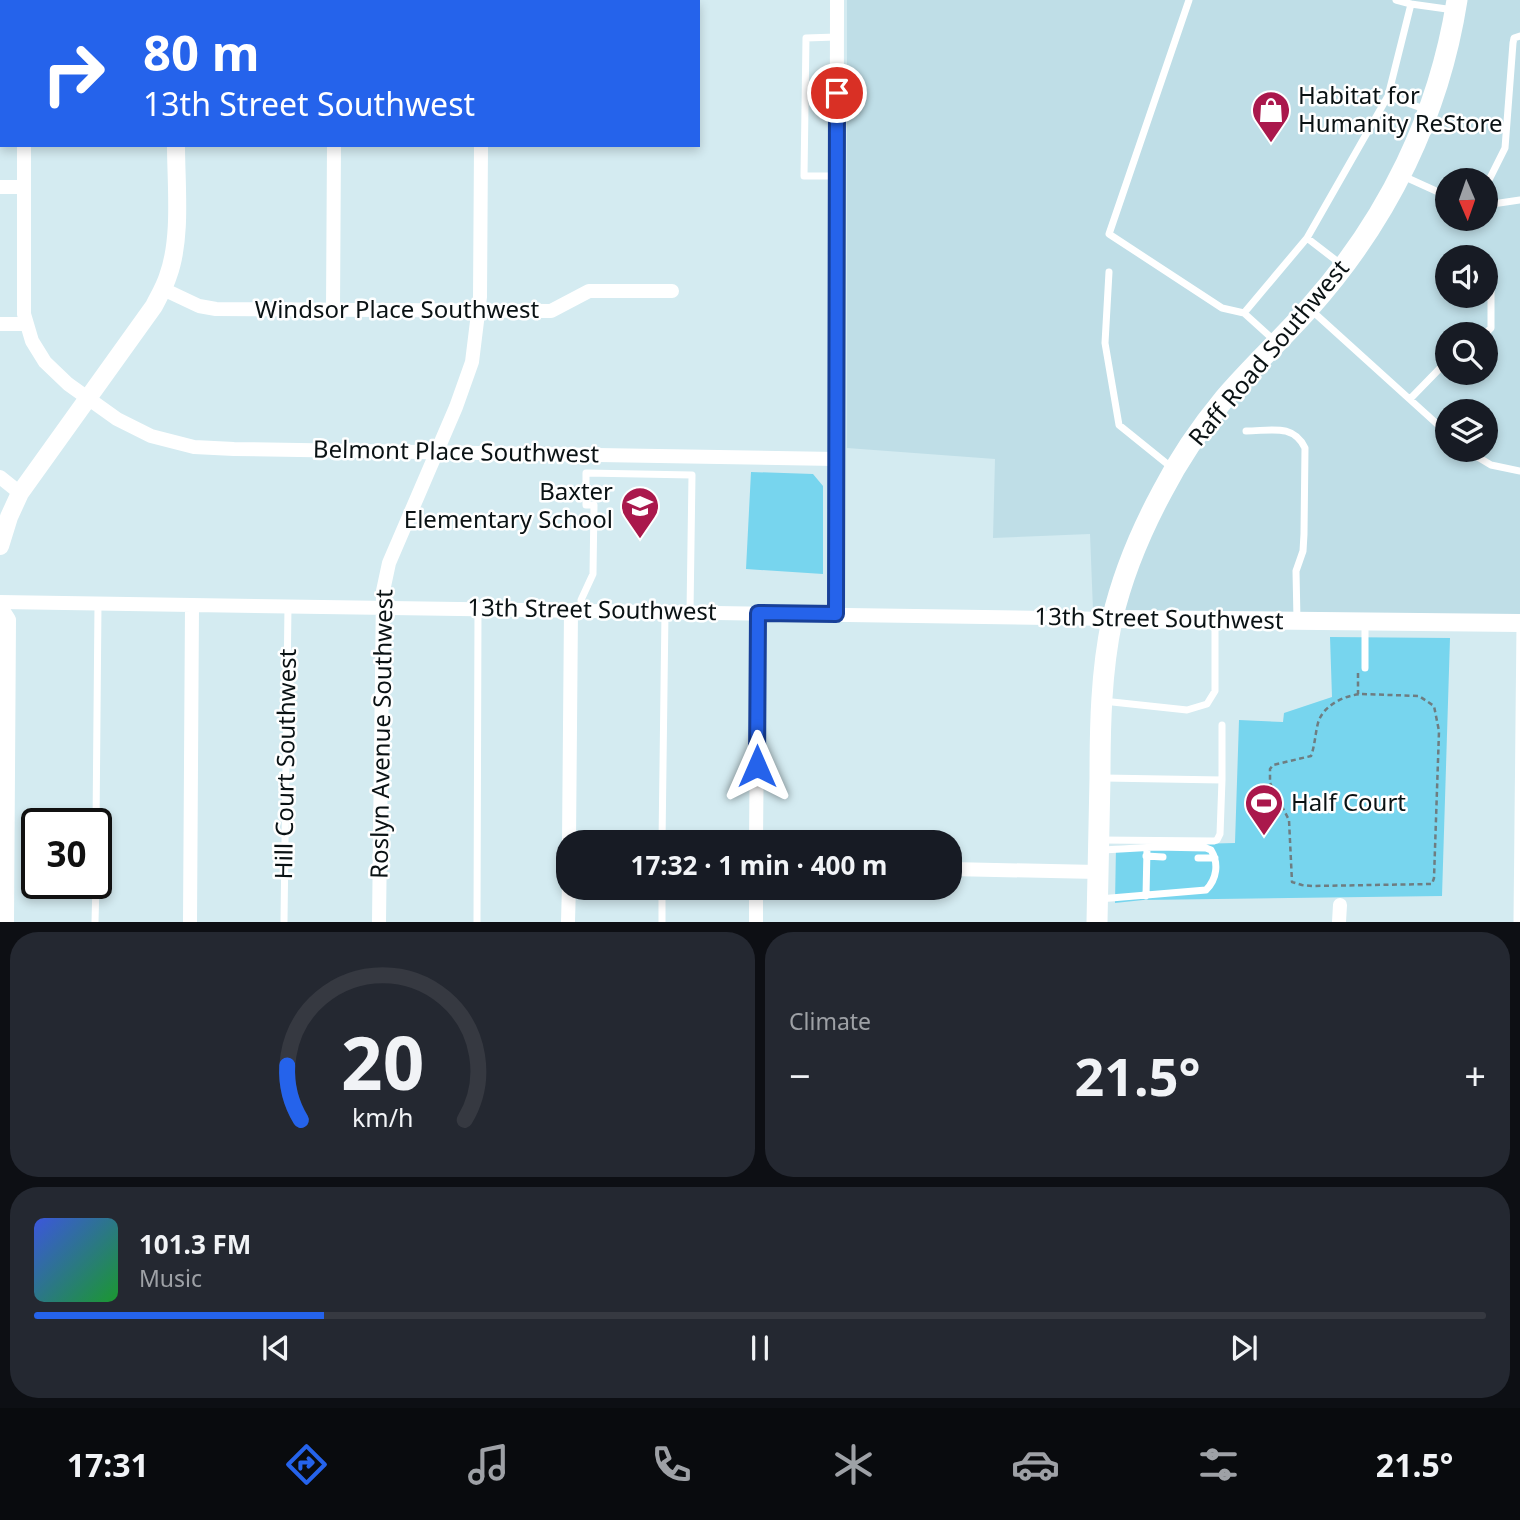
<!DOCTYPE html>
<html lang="en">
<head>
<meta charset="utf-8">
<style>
	:root { --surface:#171b24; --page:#242831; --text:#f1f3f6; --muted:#9ea1a6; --line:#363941; --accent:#2563eb }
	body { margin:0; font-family:"Noto Sans",sans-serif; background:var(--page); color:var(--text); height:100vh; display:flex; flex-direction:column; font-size:26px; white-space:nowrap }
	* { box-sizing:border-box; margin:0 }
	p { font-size:23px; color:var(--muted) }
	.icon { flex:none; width:38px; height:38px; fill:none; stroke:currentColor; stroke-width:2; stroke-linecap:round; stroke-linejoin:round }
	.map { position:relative; height:922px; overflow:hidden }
	.sheet { display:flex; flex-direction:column; gap:10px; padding:10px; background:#0d0f14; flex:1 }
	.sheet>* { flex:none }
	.top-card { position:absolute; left:0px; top:0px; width:700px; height:147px; box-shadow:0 4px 10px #0003; background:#2563eb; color:#fff; overflow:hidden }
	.needle { width:46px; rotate:178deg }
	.fabs { position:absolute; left:1435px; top:168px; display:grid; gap:14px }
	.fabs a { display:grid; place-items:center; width:63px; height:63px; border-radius:50%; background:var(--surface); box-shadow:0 4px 10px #0003; font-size:35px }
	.speed { position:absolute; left:21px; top:808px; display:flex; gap:14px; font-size:35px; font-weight:700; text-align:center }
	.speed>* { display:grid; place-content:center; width:91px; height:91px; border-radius:50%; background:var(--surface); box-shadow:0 4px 10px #0003; line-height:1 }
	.speed .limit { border:4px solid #111; border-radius:10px; background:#fff; color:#111 }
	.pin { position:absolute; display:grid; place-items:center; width:60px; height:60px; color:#fff; margin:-30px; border:4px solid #fff; border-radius:50%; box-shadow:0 2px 7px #0007 }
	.me { position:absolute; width:77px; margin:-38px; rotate:0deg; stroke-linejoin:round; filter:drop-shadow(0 0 5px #0008) }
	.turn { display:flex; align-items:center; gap:24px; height:147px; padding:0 28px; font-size:32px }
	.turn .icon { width:91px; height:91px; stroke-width:2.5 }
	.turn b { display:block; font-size:49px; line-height:60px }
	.big { font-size:52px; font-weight:700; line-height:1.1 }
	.sheet .widget { flex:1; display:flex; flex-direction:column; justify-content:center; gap:10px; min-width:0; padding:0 24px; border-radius:28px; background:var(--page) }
	.sheet .dial { align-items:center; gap:0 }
	.dial svg { height:182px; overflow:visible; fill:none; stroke:var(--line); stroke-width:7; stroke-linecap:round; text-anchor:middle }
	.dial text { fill:var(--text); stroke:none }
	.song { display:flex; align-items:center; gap:21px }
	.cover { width:84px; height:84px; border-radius:10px; background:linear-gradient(135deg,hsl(230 70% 55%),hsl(130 70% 35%)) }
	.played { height:7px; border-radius:4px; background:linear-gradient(90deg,var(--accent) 20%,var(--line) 20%) }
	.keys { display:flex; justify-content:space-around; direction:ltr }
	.heat { display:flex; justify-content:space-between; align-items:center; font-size:38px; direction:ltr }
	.sheet .tiles { flex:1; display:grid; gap:10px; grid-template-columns:1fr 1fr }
	.widget:last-child { grid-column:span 2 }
	.trip { position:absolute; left:556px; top:830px; width:406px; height:70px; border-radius:28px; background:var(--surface); box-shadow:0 4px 10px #0003; font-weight:700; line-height:70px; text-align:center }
	.dock { display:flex; height:112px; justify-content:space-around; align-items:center; background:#090b0e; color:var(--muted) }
	.dock .icon { width:49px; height:49px }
	.dock .selected { color:var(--accent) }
	.dock b { font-size:32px; color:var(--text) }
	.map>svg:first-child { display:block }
</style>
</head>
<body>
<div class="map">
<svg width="1520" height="922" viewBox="0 0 1520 922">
	<rect width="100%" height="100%" fill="#d4ebf1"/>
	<path fill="#bfdee7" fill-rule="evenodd" d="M847,0H1520V615L1093,610L1090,534L993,538L995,459L847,448ZM1447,180H1486V219H1447ZM1447,257H1486V296H1447ZM1447,334H1486V373H1447ZM1447,411H1486V450H1447Z"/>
	<path fill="#77d5ee" d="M751,472L813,474L823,486V574L746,569Z
		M1330,637L1450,638L1442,896L1143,900L1115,903L1116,846L1235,843L1239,720L1283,722L1284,713L1332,697Z"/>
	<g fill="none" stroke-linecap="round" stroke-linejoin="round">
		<path stroke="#6e7d81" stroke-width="2.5" stroke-dasharray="5 3.5" stroke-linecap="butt" d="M1358,673V694
			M1362,694L1419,696L1434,706L1439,731L1434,878L1432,884L1312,886L1302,885L1292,882L1289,820L1270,783V769L1273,765L1311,756C1315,745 1315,735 1318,723C1323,705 1345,695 1362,694Z"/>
		<path stroke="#fff" stroke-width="7" d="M1189,0L1109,234L1222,308L1244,313
			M1396,0L1411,4
			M661,2V0
			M1388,96L1427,110
			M836,176H804L806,38L836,37
			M1403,176L1447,196
			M1486,186L1505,148L1513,43L1514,38L1520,36
			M1486,205L1520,200
			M1307,238L1342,265
			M1109,272L1105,343L1119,425L1171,467
			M1310,309L1447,433
			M1485,334L1491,328V288
			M1276,342L1244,313L1307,238L1388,96L1411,4L1454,10
			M1410,399L1447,361
			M1246,431C1270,431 1293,423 1305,448L1304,534L1303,551L1296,571L1297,620
			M1466,450L1491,465L1520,471
			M582,610L581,600L593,574L594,505H586V473L692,475L690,612
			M1365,623V668
			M1103,701L1187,710L1207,704L1215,691V621
			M1222,780V725
			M96,826L98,604
			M1100,840L1214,841L1217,840L1220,834L1222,780L1104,778
			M662,842L665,612
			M1146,856L1163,857
			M1198,858H1215
			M1146,896L1147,849
			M1099,899L1206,890C1217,879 1219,863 1211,850L1206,848L1156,847L1103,850
			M95,922L96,884
			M284,922L288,606
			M477,922L478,608
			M662,922V887
			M1517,922L1520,624"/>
		<path stroke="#fff" stroke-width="14" d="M25,2V0
			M335,2V0
			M482,2V0
			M24,145V314L32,341L45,362L68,384L117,419L151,436L194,447L234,449L836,459
			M0,187H23
			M163,289L199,306L216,309L551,311L589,291H672
			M333,310L334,145
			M0,324H26
			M0,477L20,493
			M0,602L1113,619
			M836,614L837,0
			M569,842L571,610
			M756,842L758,613
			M950,869L1098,872
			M190,922L192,606
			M379,922L383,591L389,563L456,407L472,362L480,297L481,145
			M568,922L569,885
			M756,922V887
			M1339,922L1340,905"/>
		<path stroke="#fff" stroke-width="18" d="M177,2V0
			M0,546L9,517L20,493L154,306C159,296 165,286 168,276C182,238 176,185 176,145
			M0,609L7,620L5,922
			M1113,619L1520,623"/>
		<path stroke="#fff" stroke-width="21" d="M1097,922C1098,874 1099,826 1100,778C1100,726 1101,672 1112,620C1122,577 1141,531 1162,492C1179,459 1200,428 1224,399C1251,367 1283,338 1311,306C1388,219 1439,115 1457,0"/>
	</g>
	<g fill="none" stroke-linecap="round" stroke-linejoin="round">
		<defs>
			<path id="route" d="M757,766L758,613L836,614L837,93"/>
		</defs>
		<use href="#route" stroke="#184099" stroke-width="18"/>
		<use href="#route" stroke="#2563eb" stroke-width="12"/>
	</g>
	<defs>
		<symbol id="shop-pin" viewBox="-11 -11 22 30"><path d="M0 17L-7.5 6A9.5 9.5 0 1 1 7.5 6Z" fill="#aa184c" stroke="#fff"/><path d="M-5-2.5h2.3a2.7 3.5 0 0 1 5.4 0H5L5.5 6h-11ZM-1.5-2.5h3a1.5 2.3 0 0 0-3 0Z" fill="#fff"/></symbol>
		<symbol id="school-pin" viewBox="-11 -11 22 30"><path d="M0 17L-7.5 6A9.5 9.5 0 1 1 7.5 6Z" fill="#aa184c" stroke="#fff"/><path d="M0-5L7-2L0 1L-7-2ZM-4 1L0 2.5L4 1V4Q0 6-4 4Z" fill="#fff"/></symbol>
		<symbol id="stadium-pin" viewBox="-11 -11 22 30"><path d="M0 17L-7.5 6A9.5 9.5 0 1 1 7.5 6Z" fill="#aa184c" stroke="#fff"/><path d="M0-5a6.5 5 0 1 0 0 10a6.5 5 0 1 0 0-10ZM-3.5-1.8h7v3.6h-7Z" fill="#fff"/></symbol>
	</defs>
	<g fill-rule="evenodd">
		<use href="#shop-pin" x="1249" y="88" width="44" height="60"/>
		<use href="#school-pin" x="618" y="484" width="44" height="60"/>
		<use href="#stadium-pin" x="1242" y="781" width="44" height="60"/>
	</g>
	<g text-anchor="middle" stroke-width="5" stroke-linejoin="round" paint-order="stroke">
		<g font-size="24" fill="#0a1214" stroke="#fff" text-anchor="start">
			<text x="1298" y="104">Habitat for<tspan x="1298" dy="28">Humanity ReStore</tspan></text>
			<text x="613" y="500" text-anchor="end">Baxter<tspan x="613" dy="28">Elementary School</tspan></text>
			<text x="1291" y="811">Half Court</text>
		</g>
		<g font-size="24" fill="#0a1214" stroke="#fff">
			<text x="397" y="318">Windsor Place Southwest</text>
			<text transform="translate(1269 353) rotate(-50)" y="8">Raff Road Southwest</text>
			<text transform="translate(456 452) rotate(1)" y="8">Belmont Place Southwest</text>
			<text transform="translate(592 610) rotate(1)" y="8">13th Street Southwest</text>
			<text transform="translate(1159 619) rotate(1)" y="8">13th Street Southwest</text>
			<text transform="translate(382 734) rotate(-89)" y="8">Roslyn Avenue Southwest</text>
			<text transform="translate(286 764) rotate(-89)" y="8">Hill Court Southwest</text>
		</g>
	</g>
</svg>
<div class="fabs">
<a><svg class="needle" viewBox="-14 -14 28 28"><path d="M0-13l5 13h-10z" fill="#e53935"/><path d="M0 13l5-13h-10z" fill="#9ea1a6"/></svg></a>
<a><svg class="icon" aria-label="sound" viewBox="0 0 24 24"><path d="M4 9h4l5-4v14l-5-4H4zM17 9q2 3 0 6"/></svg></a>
<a><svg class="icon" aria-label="search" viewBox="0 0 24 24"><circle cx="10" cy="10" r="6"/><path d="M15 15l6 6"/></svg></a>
<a><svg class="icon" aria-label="layers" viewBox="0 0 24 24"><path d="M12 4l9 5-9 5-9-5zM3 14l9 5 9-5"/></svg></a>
</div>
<div class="speed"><div class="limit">30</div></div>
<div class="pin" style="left:837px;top:93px;background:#d93025"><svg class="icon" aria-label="arrive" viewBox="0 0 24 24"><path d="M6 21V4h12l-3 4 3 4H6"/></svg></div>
<svg class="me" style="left:757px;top:766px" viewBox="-20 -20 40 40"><path d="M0-17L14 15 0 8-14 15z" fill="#2563eb" stroke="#fff" stroke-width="4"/></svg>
<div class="trip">17:32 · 1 min · 400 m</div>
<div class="top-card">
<div class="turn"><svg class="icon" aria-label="right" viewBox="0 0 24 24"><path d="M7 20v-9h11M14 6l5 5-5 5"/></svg><div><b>80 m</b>13th Street Southwest</div></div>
</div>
</div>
<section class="sheet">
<div class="tiles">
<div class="widget dial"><svg viewBox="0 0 100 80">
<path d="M14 69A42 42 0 1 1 86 69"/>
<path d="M14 69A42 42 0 0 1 8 45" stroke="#2563eb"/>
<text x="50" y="56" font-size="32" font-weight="700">20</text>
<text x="50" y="72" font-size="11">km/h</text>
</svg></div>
<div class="widget"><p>Climate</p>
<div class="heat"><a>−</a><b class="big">21.5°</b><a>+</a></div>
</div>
<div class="widget">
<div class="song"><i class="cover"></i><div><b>101.3 FM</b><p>Music</p></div></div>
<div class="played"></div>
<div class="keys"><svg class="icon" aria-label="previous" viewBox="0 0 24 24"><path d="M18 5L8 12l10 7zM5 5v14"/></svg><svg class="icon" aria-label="pause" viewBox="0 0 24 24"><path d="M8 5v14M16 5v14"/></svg><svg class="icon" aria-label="next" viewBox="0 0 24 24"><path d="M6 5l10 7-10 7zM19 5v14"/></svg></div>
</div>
</div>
</section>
<nav class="dock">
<b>17:31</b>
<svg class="icon selected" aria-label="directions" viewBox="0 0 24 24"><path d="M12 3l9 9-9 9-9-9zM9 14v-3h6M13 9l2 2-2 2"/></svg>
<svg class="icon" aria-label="music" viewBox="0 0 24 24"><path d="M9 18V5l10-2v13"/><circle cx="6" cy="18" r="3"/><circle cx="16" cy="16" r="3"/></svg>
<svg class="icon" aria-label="phone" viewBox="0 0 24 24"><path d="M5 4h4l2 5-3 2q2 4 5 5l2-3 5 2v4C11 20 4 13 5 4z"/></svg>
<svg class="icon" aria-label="climate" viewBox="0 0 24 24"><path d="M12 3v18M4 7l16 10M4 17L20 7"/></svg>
<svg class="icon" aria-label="car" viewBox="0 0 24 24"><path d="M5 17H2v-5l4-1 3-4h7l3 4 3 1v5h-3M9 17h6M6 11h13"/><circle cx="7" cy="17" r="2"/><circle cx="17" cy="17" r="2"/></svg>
<svg class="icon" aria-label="filters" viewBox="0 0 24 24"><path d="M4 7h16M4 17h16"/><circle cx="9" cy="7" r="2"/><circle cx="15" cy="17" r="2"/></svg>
<b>21.5°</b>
</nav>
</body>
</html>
